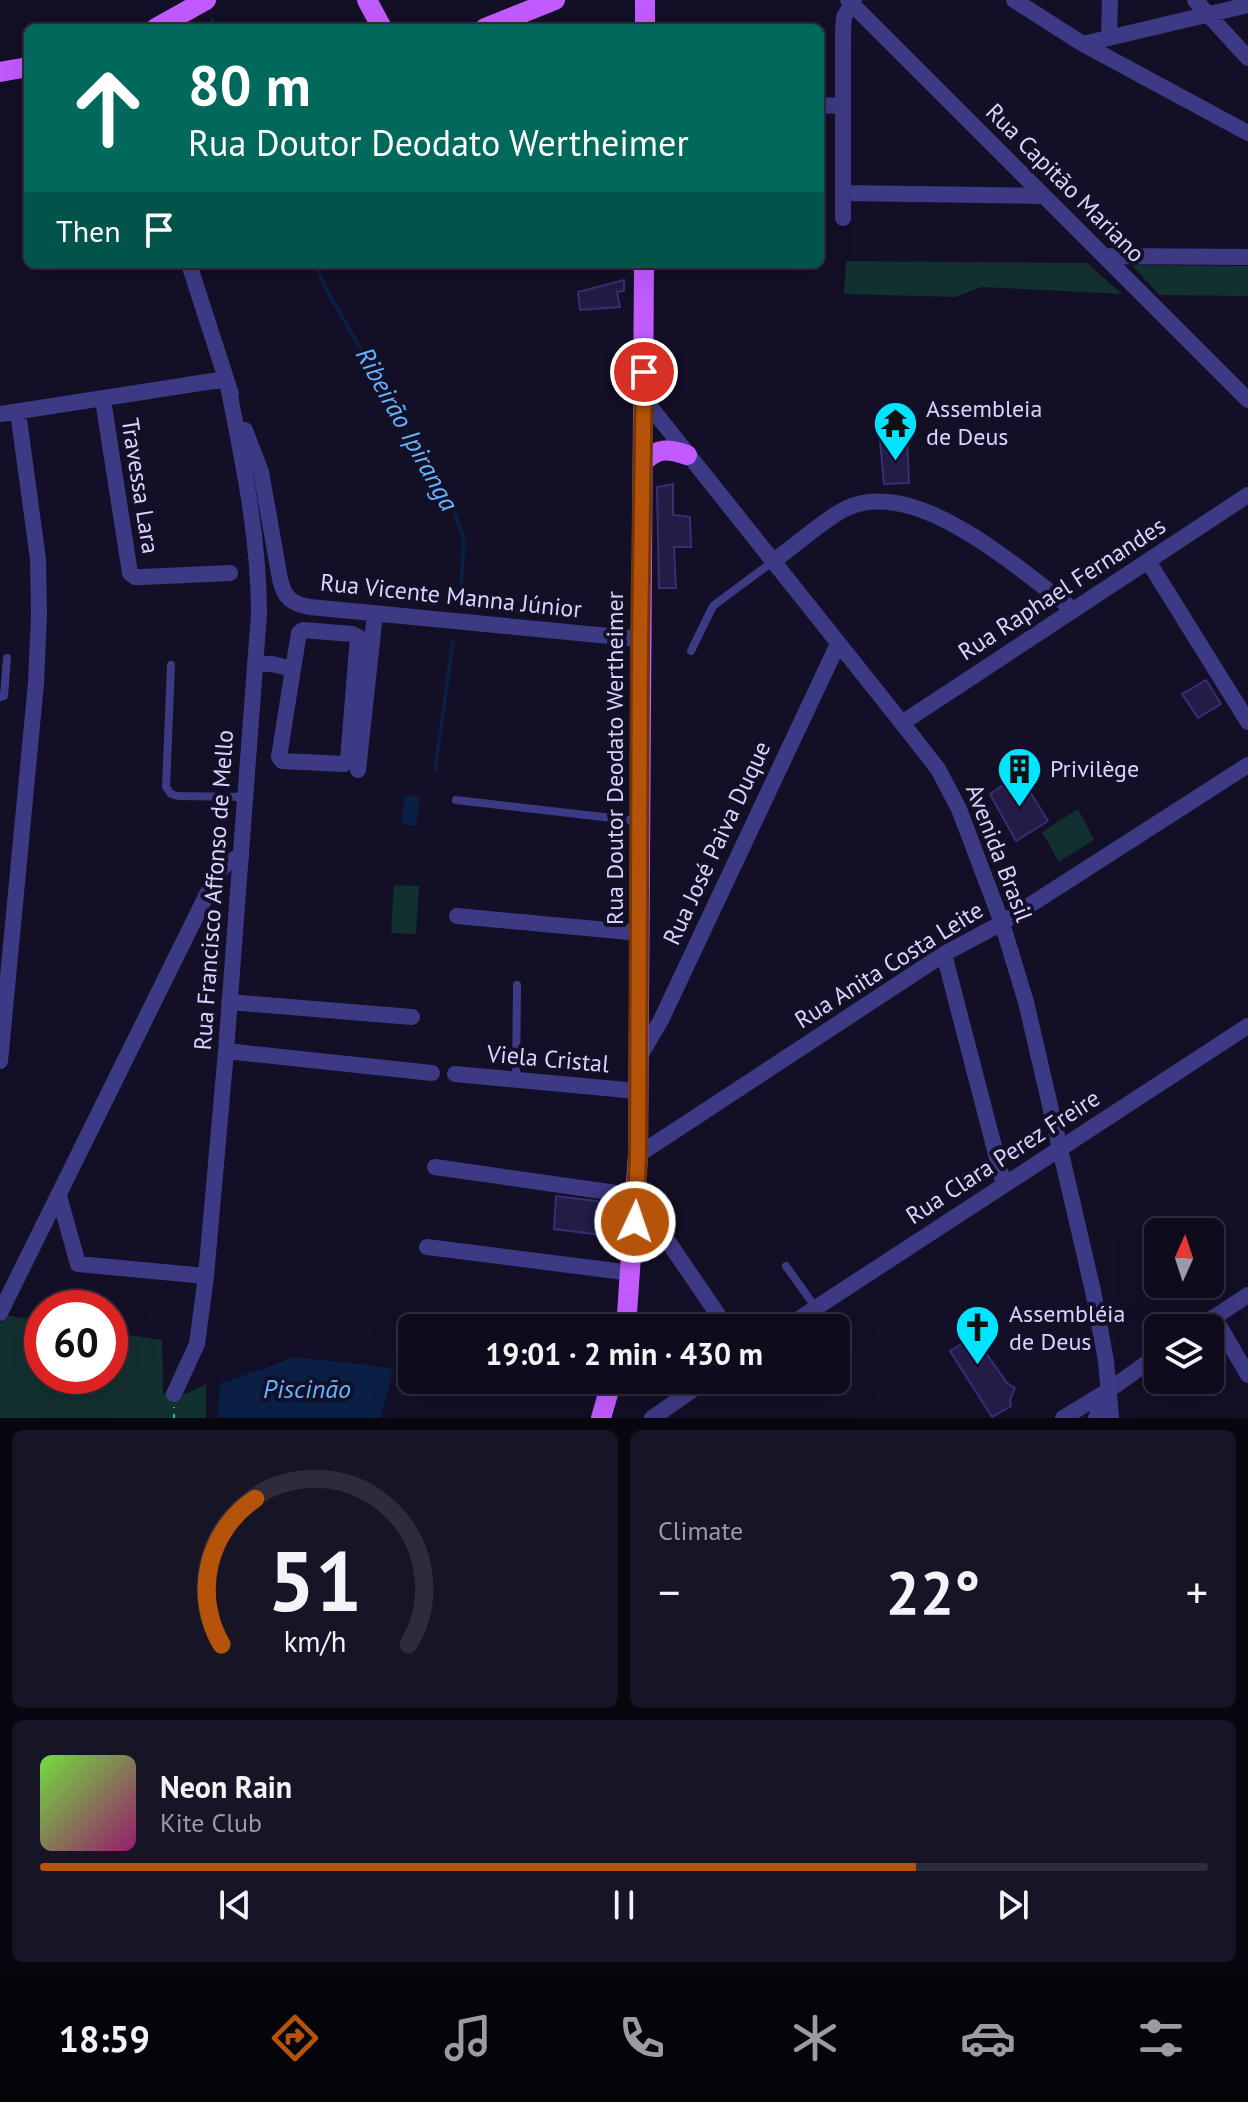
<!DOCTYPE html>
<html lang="en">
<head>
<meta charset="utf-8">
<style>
	:root { --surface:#0e0b1c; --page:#171425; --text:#f1f3f6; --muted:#9b9ba3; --line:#2e2b3b; --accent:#b45309 }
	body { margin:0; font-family:"PT Sans",sans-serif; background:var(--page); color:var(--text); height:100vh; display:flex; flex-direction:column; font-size:30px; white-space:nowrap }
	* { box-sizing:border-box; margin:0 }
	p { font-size:26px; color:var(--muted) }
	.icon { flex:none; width:44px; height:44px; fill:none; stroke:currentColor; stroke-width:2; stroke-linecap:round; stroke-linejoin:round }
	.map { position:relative; height:1418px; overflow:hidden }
	.drawer { display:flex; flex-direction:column; gap:12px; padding:12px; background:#08060f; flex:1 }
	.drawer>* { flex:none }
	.guide { position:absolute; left:24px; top:24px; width:800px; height:244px; border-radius:12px; box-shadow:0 8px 32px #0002,0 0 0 2px var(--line); background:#00695c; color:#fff; overflow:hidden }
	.needle { width:52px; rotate:3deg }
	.fabs { position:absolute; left:1144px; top:1218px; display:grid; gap:16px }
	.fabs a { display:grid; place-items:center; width:80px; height:80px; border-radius:12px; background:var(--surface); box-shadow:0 8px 32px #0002,0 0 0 2px var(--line); font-size:40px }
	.speed { position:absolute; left:24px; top:1290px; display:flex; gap:16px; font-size:40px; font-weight:700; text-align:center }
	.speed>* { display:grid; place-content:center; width:104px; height:104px; border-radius:50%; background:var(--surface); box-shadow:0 8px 32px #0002,0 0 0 2px var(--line); line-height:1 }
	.speed .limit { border:12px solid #d22; background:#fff; color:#111 }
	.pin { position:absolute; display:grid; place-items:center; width:68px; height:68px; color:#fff; margin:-34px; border:4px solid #fff; border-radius:50%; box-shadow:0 2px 8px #0007 }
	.me { position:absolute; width:88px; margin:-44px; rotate:3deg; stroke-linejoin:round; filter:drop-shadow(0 0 6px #0008) }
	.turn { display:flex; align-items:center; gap:28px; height:168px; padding:0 32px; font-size:36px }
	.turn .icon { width:104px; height:104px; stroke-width:2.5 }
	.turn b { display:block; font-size:56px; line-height:68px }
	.then { display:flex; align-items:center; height:76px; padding:0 32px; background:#0003; gap:16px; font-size:30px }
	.big { font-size:60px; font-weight:600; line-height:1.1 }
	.drawer .card { flex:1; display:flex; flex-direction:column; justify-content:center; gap:12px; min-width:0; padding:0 28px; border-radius:12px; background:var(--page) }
	.drawer .dial { align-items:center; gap:0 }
	.dial svg { height:208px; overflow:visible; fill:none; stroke:var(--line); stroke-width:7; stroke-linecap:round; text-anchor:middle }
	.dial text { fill:var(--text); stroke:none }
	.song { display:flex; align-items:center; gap:24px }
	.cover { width:96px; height:96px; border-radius:12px; background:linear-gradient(135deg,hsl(100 70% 55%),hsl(320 70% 35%)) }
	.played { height:8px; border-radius:4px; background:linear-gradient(90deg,var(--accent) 75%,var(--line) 75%) }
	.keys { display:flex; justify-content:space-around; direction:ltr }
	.heat { display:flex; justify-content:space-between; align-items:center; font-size:44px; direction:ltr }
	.drawer .tiles { flex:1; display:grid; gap:12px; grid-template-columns:1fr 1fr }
	.card:last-child { grid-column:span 2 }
	.trip { position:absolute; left:398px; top:1314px; width:452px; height:80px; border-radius:12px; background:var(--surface); box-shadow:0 8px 32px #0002,0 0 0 2px var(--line); font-weight:600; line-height:80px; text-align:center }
	.tab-bar { display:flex; height:128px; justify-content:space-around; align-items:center; background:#06040b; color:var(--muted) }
	.tab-bar .icon { width:56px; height:56px }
	.tab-bar .active { color:var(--accent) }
	.tab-bar b { font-size:36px; color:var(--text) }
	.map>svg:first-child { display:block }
</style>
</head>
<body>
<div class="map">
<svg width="1248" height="1418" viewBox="0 0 1248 1418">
	<rect width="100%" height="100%" fill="#130f26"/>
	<path fill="#12302f" d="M846,261L1087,263L1122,294L982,287L955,297L844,294Z
		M1132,265L1248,266V296L1159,295Z
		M1078,809L1094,840L1059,862L1042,832Z
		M394,885L419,886L416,934L391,933Z
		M6,1315L42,1321V1376H110V1332L162,1340L163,1393L185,1394L206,1384V1418H0V1324Z"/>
	<path fill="#0a1f44" d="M405,795L420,796L416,826L401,824Z
		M295,1357L394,1368L381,1418H218L220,1384Z"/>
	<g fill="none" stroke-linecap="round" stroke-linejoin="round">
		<path stroke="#0a1f44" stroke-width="4" d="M212,19L216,28
			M315,264L325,287L455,514L464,540L460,604
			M435,770L453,641"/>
	</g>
	<path fill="#241b47" stroke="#3b2d73" stroke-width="2" d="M624,280V291L617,292L620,307L580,310L578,292Z
		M907,439L909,483L884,484L880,441Z
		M673,484V515L690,517L691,547H674L676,588H659L657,487Z
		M1206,680L1221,704L1198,718L1182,694Z
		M1019,774L1048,821L1016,841L990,794Z
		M556,1196L604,1202L603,1235L554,1229Z
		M974,1336L1007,1383L1015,1388L1010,1400L1011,1406L992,1417L950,1351Z"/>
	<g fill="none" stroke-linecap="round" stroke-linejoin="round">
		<path stroke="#2fb8b0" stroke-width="2" stroke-dasharray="4 6" stroke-linecap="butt" d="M174,1418V1407"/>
		<path stroke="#3d3a85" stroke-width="8" d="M691,651L713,606L772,562
			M171,665L166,787L171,794L178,796L245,797
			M0,697L4,696L7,658
			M456,800L638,821
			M516,1079L517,985
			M786,1266L816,1308
			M550,1380L608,1391"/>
		<path stroke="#3d3a85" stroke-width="16" d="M848,0L1248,400
			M1014,0L1083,44L1248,133
			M1195,0L1248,58
			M1109,38L1110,0
			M1083,44L1248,5
			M820,106L842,105
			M843,193L1044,196
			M843,218V31L844,17L854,0
			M1105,256L1248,257
			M189,264L231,394
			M644,399L902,723L938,769L959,809L1002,923L1026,1002L1093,1291L1106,1361L1111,1418
			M103,400L130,573L135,577H142L230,573
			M0,414L226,379
			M245,430L261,472L280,579C284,598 292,604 310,607L640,639
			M1148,561L1248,722
			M772,562C794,547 825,518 847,508C918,476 1019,570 1074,610
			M255,664H272L293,669L299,633L303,630L352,634L358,637L348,760L344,764L282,761L279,757L293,669
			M902,723L1248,495
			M358,770L375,614
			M457,916L640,933
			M944,954L1004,1185
			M229,1002L412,1017
			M226,1051L432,1073
			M0,1061L36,683L39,615L38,559L18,412
			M637,1061L661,1020L838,644
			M455,1074L637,1091
			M638,1155L944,954L1002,923L1248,765
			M435,1167L637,1196L727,1328
			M59,1196L78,1264L206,1276
			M427,1247L632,1273
			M0,1313L218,872L228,862L241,856
			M1214,1317L1248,1375
			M785,1328L1248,1026
			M1198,1328L1248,1295
			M174,1394L197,1344L206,1276L226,1051L259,614C259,537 243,462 228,386
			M652,1418L707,1380
			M1063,1418L1109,1390L1158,1355
			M1096,1418L1108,1392"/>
		<path stroke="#c25bff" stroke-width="20" d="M367,0L382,28
			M156,28L206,0
			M485,28L555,0
			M645,28V0
			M0,72L28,67
			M643,462C658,448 667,448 687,455
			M626,1328L638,1155L644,264
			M601,1418L612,1380"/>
	</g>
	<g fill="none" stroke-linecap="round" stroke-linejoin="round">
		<defs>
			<path id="route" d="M635,1222L638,1155L640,639L644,372"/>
		</defs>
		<use href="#route" stroke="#753606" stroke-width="20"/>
		<use href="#route" stroke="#b45309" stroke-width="14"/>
	</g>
	<defs>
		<symbol id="temple-pin" viewBox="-11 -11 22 30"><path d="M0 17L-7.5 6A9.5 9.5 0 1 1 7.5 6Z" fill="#00e5ff" stroke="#130f26"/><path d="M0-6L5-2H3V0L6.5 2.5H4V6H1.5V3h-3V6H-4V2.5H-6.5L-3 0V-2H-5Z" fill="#111"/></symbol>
		<symbol id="building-pin" viewBox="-11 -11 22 30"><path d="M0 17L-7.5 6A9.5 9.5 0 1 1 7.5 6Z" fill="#00e5ff" stroke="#130f26"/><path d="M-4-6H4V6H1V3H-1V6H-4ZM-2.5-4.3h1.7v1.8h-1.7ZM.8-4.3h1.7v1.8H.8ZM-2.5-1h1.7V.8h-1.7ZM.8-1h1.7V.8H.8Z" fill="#111"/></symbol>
		<symbol id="church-pin" viewBox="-11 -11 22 30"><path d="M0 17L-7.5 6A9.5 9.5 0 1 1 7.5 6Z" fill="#00e5ff" stroke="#130f26"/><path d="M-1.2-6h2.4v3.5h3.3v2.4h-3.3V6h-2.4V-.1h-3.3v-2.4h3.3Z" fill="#111"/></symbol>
	</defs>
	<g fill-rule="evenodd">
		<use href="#temple-pin" x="870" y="398" width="51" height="69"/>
		<use href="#building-pin" x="994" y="744" width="51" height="69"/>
		<use href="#church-pin" x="952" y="1302" width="51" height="69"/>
	</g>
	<g text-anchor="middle" stroke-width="8" stroke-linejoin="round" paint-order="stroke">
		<g font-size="24" fill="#d9d4ff" stroke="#130f26">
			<text transform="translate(1065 183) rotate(45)" y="8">Rua Capitão Mariano</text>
			<text transform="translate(140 486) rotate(81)" y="8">Travessa Lara</text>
			<text transform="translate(1062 589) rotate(-33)" y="8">Rua Raphael Fernandes</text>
			<text transform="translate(451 596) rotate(6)" y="8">Rua Vicente Manna Júnior</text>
			<text transform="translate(615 758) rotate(-90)" y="8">Rua Doutor Deodato Wertheimer</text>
			<text transform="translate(717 843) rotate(-65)" y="8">Rua José Paiva Duque</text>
			<text transform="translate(999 853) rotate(69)" y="8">Avenida Brasil</text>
			<text transform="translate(214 890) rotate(-86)" y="8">Rua Francisco Affonso de Mello</text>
			<text transform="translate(889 965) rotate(-32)" y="8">Rua Anita Costa Leite</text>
			<text transform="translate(548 1059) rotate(5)" y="8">Viela Cristal</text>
			<text transform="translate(1003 1157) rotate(-33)" y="8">Rua Clara Perez Freire</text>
		</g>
		<g font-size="24" fill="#d9d4ff" stroke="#130f26" text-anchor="start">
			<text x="926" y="417">Assembleia<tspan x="926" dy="28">de Deus</tspan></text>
			<text x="1050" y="777">Privilège</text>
			<text x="1009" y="1322">Assembléia<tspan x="1009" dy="28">de Deus</tspan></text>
		</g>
		<g font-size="26" font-style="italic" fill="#62b6ff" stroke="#130f26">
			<text transform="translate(407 429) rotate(61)" y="9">Ribeirão Ipiranga</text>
			<text x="307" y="1398">Piscinão</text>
		</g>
	</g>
</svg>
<div class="fabs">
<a><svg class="needle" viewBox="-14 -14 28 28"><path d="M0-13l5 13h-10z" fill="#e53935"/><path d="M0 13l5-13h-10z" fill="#9b9ba3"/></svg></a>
<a><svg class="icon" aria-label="layers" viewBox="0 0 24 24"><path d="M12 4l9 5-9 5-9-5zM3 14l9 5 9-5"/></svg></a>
</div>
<div class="speed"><div class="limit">60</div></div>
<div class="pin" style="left:644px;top:372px;background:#d93025"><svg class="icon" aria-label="arrive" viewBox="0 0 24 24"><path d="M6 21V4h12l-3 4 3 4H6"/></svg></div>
<svg class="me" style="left:635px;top:1222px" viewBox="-20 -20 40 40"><circle r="17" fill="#b45309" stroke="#fff" stroke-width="3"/><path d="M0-11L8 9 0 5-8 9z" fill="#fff"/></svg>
<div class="trip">19:01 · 2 min · 430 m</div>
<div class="guide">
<div class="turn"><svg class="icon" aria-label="ahead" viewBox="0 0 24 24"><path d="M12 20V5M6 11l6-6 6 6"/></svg><div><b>80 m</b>Rua Doutor Deodato Wertheimer</div></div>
<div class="then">Then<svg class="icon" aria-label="arrive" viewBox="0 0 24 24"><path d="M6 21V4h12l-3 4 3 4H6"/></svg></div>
</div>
</div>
<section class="drawer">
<div class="tiles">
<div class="card dial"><svg viewBox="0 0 100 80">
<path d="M14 69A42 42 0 1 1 86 69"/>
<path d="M14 69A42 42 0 0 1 27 13" stroke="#b45309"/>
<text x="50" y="56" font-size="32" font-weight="700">51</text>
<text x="50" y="72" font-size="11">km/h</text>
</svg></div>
<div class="card"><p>Climate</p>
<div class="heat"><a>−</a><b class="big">22°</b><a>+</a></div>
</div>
<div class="card">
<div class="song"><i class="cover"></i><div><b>Neon Rain</b><p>Kite Club</p></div></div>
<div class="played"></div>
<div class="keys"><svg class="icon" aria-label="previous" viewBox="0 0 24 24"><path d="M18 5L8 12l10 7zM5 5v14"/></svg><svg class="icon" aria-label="pause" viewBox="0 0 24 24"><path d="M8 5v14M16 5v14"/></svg><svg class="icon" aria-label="next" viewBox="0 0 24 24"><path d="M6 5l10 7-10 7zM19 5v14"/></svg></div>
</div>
</div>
</section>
<nav class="tab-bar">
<b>18:59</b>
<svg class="icon active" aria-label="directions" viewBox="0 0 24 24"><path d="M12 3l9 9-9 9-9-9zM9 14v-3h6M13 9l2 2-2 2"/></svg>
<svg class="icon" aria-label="music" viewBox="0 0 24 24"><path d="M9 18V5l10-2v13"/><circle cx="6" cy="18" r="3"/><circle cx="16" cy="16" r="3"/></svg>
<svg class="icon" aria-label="phone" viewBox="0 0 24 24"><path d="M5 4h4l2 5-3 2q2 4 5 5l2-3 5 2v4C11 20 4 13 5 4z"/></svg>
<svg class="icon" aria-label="climate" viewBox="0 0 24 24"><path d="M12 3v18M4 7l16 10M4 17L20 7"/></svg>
<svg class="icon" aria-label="car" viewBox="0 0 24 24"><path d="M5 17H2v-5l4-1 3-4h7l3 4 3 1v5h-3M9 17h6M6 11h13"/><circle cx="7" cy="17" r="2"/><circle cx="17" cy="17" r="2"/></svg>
<svg class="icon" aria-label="filters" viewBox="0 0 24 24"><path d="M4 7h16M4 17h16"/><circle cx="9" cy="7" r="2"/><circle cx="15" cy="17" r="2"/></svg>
</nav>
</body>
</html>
